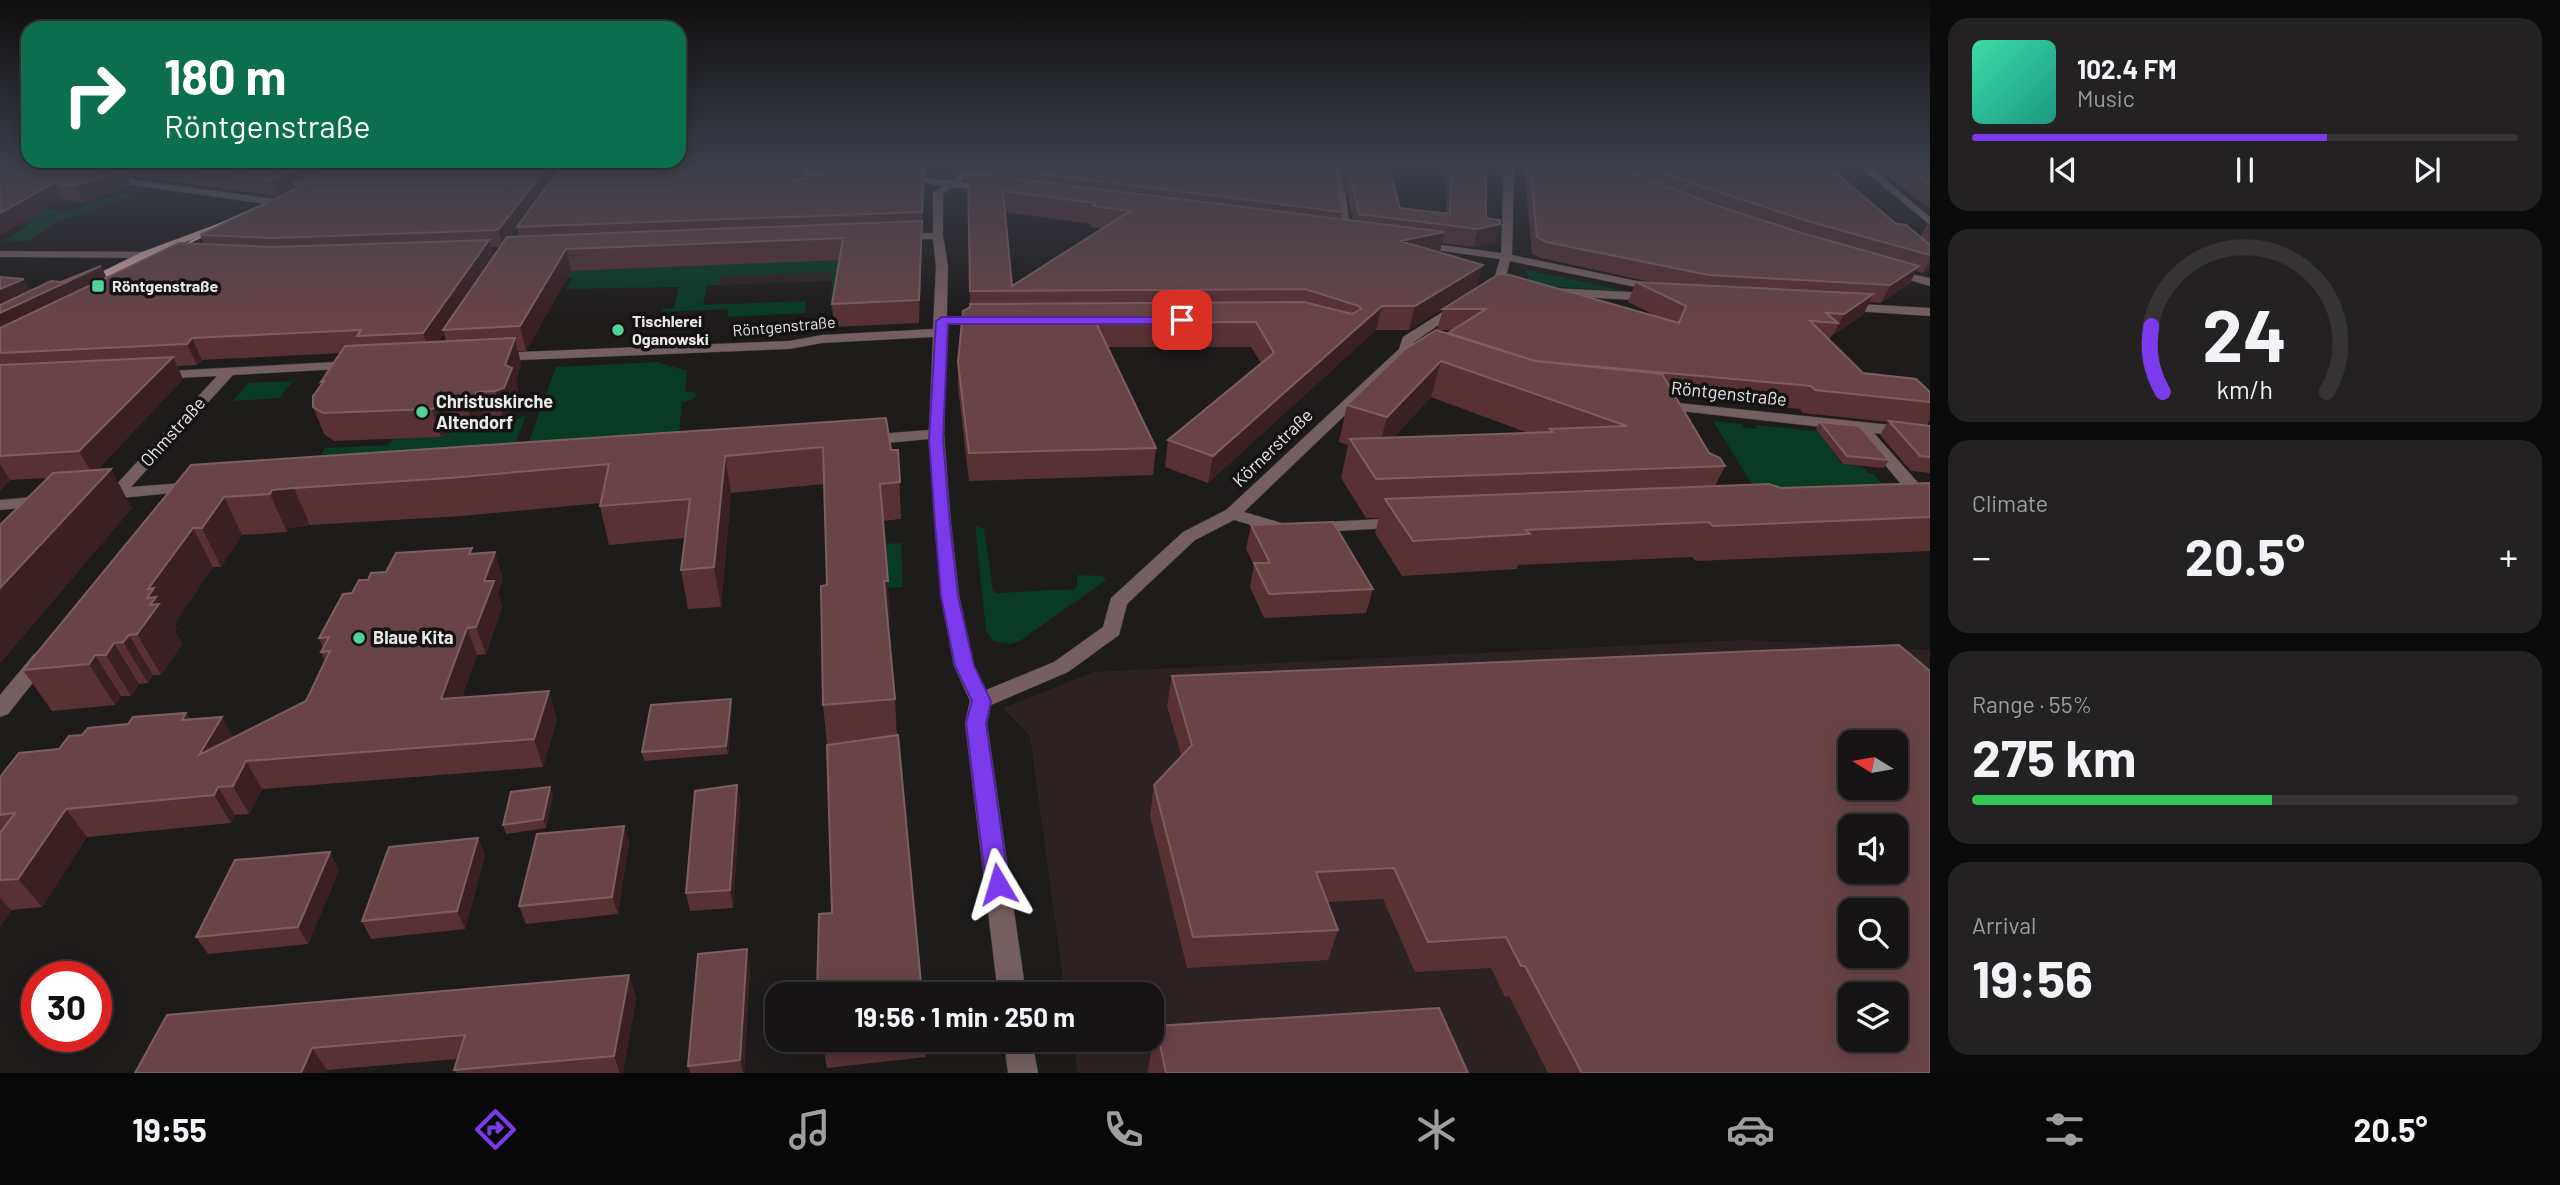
<!DOCTYPE html>
<html lang="en">
<head>
<meta charset="utf-8">
<style>
	:root { --surface:#161414; --page:#232122; --text:#f1f3f6; --muted:#9e9ea0; --line:#353334; --accent:#7c3aed }
	body { margin:0; font-family:Barlow,sans-serif; background:var(--page); color:var(--text); height:100vh; display:flex; flex-direction:column; font-size:26px; white-space:nowrap }
	* { box-sizing:border-box; margin:0 }
	p { font-size:23px; color:var(--muted) }
	.icon { flex:none; width:38px; height:38px; fill:none; stroke:currentColor; stroke-width:2; stroke-linecap:round; stroke-linejoin:round }
	.map { position:relative; flex:1; overflow:hidden }
	.sheet { display:flex; flex-direction:column; gap:18px; padding:18px; background:#0c0b0b; width:630px }
	.sheet>* { flex:none }
	.guide { position:absolute; left:21px; top:21px; width:665px; height:147px; border-radius:21px; box-shadow:0 4px 18px #0003,0 0 0 2px var(--line); background:#0b6e4f; color:#fff; overflow:hidden }
	.needle { width:46px; rotate:281deg }
	.fabs { position:absolute; left:1838px; top:730px; display:grid; gap:14px }
	.fabs a { display:grid; place-items:center; width:70px; height:70px; border-radius:14px; background:var(--surface); box-shadow:0 4px 18px #0003,0 0 0 2px var(--line); font-size:35px }
	.speed { position:absolute; left:21px; top:961px; display:flex; gap:14px; font-size:35px; font-weight:700; text-align:center }
	.speed>* { display:grid; place-content:center; width:91px; height:91px; border-radius:50%; background:var(--surface); box-shadow:0 4px 18px #0003,0 0 0 2px var(--line); line-height:1 }
	.speed .limit { border:10px solid #d22; background:#fff; color:#111 }
	.pin { position:absolute; display:grid; place-items:center; width:60px; height:60px; color:#fff; margin:-30px; border-radius:14px; box-shadow:0 4px 10px #0006 }
	.me { position:absolute; width:77px; margin:-38px; rotate:353deg; stroke-linejoin:round; filter:drop-shadow(0 0 5px #0008) }
	.turn { display:flex; align-items:center; gap:24px; height:147px; padding:0 28px; font-size:32px }
	.turn .icon { width:91px; height:91px; stroke-width:2.5 }
	.turn b { display:block; font-size:49px; line-height:60px }
	.big { font-size:52px; font-weight:700; line-height:1.1 }
	.sheet .widget { flex:1; display:flex; flex-direction:column; justify-content:center; gap:10px; min-width:0; padding:0 24px; border-radius:21px; background:var(--page) }
	.sheet .dial { align-items:center; gap:0 }
	.dial svg { height:182px; overflow:visible; fill:none; stroke:var(--line); stroke-width:7; stroke-linecap:round; text-anchor:middle }
	.dial text { fill:var(--text); stroke:none }
	.song { display:flex; align-items:center; gap:21px }
	.cover { width:84px; height:84px; border-radius:10px; background:linear-gradient(135deg,hsl(160 70% 55%),hsl(170 70% 35%)) }
	.played { height:7px; border-radius:4px; background:linear-gradient(90deg,var(--accent) 65%,var(--line) 65%) }
	.keys { display:flex; justify-content:space-around; direction:ltr }
	.heat { display:flex; justify-content:space-between; align-items:center; font-size:38px; direction:ltr }
	.charge { height:10px; border-radius:5px; background:linear-gradient(90deg,#34c759 55%,var(--line) 0) }
	.trip { position:absolute; left:765px; top:982px; width:399px; height:70px; border-radius:21px; background:var(--surface); box-shadow:0 4px 18px #0003,0 0 0 2px var(--line); font-weight:700; line-height:70px; text-align:center }
	.tab-bar { display:flex; height:112px; justify-content:space-around; align-items:center; background:#090808; color:var(--muted) }
	.tab-bar .icon { width:49px; height:49px }
	.tab-bar .on { color:var(--accent) }
	.tab-bar b { font-size:32px; color:var(--text) }
	main { display:flex; flex:1; min-height:0 }
	.map>svg:first-child { display:block }
</style>
</head>
<body>
<main>
<div class="map">
<svg width="1930" height="1073" viewBox="0 0 1930 1073">
	<rect width="100%" height="100%" fill="#1e1b1b"/>
	<path fill="#2c2223" fill-rule="evenodd" d="M832,272V281L719,285L721,276Z
		M1743,640L1930,650V1073H1078L1072,1040H1152V994H1065L1030,736L1003,708L1094,672ZM1850,742H1895V788H1850ZM1850,826H1895V872H1850ZM1850,910H1895V956H1850ZM1850,994H1895V1040H1850Z"/>
	<path fill="#083a25" d="M121,193L136,195L57,222L27,241L2,242L33,221L0,222V200L64,212Z
		M865,258L853,309L831,310L832,272L721,276L719,285H707L703,305L805,301L806,313L729,317L727,309L663,312V309L674,308L679,287L566,289L573,278L566,277L570,271Z
		M1527,270L1626,291L1529,285Z
		M657,362L687,371L685,391L698,393L691,400L682,403L679,433L528,444L556,367Z
		M293,381L279,398L233,401L248,383Z
		M526,415L515,444L318,458L325,448L387,445L395,438L505,424Z
		M1713,421L1742,424L1745,428L1756,429L1755,425L1836,433L1853,451L1831,449L1842,464L1863,467L1868,473L1874,474L1894,498L1794,494L1752,484Z
		M975,526L984,529L993,591L997,593L1074,589L1077,587V575L1103,576L1106,580L1020,641L1010,644L993,641L986,630Z
		M901,543L903,587L887,588L883,544Z"/>
	<g fill="none" stroke-linecap="round" stroke-linejoin="round">
		<defs>
			<path id="minor" d="M975,166H988L960,182L992,187V191L953,187L943,194V236L948,266L944,434L951,524L959,595L974,666L986,690L1054,662L1103,627L1111,598L1183,532L1226,510L1399,349L1403,337L1455,304H1463L1465,307L1414,342L1410,353L1244,512L1285,524L1401,518L1407,519L1410,523L1407,527L1284,534L1234,520L1195,540L1127,604L1119,635L1068,672L991,705L987,723L1026,994H998L965,723L970,701L954,666L941,595L929,439L865,445L857,440L865,435L929,430L933,337L822,343L789,349L496,361L489,357L496,353L789,341L822,335L933,329L936,266L933,239L899,240L894,237L899,234L933,233V193L942,186L897,178L902,175L949,181Z
				M1331,166H1341L1352,239L1343,237Z
				M1504,166H1514L1512,255L1656,285L1660,286V292L1510,261L1504,284L1486,295L1480,291L1494,279L1500,259L1415,247V243L1419,242L1501,253Z
				M1859,166H1869L1930,217V225Z
				M847,169L852,172L850,174L780,176L775,173L780,170Z
				M107,176L274,199L279,202L274,205L104,181V177Z
				M0,251L161,252L167,255L161,258L0,257Z
				M1885,269L1930,278V286L1885,273Z
				M1550,288L1652,293L1658,297L1652,301L1546,295V289Z
				M1843,303L1930,308V316L1839,310V304Z
				M353,361L358,362V368L233,375L131,487L195,482L201,484L203,487L201,490L101,500L93,495L95,491L112,489L217,376L157,379L150,375L152,372Z
				M1659,401L1930,429V439L1874,433L1930,496V503L1918,504L1856,431L1654,408L1652,405Z
				M45,496L53,501L51,505L0,510V500Z
				M41,652L48,654L51,659L48,664L8,714L0,717V695L34,654Z
				M1004,1040H1032L1038,1073H1008Z"/>
			<path id="major" d="M220,223L229,225L150,256L89,286L79,283L142,252Z"/>
		</defs>
		<use href="#minor" stroke="#3a3838" stroke-width="1"/>
		<use href="#major" stroke="#3a3838" stroke-width="1"/>
		<use href="#minor" fill="#755f60" fill-rule="evenodd"/>
		<use href="#major" fill="#d1a3a6" fill-rule="evenodd"/>
		<path stroke="#cbc9c9" stroke-width="2" d="M207,230L267,203
			M170,252L217,229
			M89,285L168,248"/>
	</g>
	<path fill="#583135" fill-rule="evenodd" d="M0,166H347L340,169H354L353,166H826L802,167L803,178L925,166L919,323L834,327L832,304L839,260L571,271L526,351H518L521,364L516,382L519,395L512,415L503,419L485,420L482,425L474,429L454,430L441,437L334,441L324,434L313,407L322,385L341,353L202,360L197,365L177,366L183,379L97,470L132,508L0,663L48,478L10,480L0,490V277L30,291L61,282L101,266L106,277L204,244L200,235L295,189L277,196L126,175L131,186L83,203L62,199ZM548,171H559L551,182ZM517,228L519,237H510ZM491,247H500L493,257ZM444,333L446,341L438,342Z
		M968,166H1334L1343,212L1341,219L1353,221L1342,166H1388L1400,208L1446,213L1447,167L1437,166H1486V218L1500,224L1495,242L1473,247L1442,243L1440,252L1477,287L1409,330H1376L1208,483L1165,467L1168,440L1261,363L1251,347H1108L1156,448L1153,475L969,481L958,387V362L970,307ZM1005,212L1091,224V227L1102,229L1012,286Z
		M1524,166H1577L1584,172L1585,166H1828L1896,224L1920,237L1927,225H1930V267L1928,270L1923,273L1916,271L1910,283L1881,303L1869,302L1863,315L1833,335H1832L1829,340L1863,373L1930,392V420L1927,425L1930,426V473L1911,471L1880,435L1888,422L1803,413L1800,409L1676,397L1709,453L1725,466L1715,486L1781,488L1930,483V551L1696,561L1692,557L1518,565L1517,569L1402,576L1375,533L1379,518H1366L1341,478L1348,445L1339,442L1347,405L1437,330L1443,309L1499,274L1658,317L1628,302L1636,282L1655,283L1541,258L1532,254ZM1438,330H1452L1448,333ZM1431,397L1528,433L1393,438Z
		M1889,166H1930V209L1885,174Z
		M886,418L891,450H898L901,519L883,521L890,621H887L895,699L897,736L922,994H817L819,914L832,913L827,745L823,705L827,585L824,484L731,493L721,607L688,609L681,570L685,538L609,545L600,506L601,503L462,516L310,525L289,528L287,532L242,535L221,567H213L174,624L177,628L175,631L182,644L161,675H153L148,683L139,684L131,696H121L115,705L52,711L23,670L191,465Z
		M1820,422L1889,460L1884,468L1843,464L1816,429Z
		M1251,525L1373,589L1366,613L1264,618L1250,587L1254,565L1246,549Z
		M474,554L503,578L498,593L502,607L486,654L477,655L462,697L557,719L543,767L262,789L249,814L235,815L231,823L87,837L42,907L11,910L0,927V777L59,749L82,735L128,724L186,713L190,719L234,737L306,701L325,661L321,652L323,648L319,638L352,593L368,580L386,572Z
		M1172,676L1930,1073H1548L1509,996L1505,997L1491,968L1415,972L1383,899L1328,902L1338,930L1328,960L1187,968L1150,816L1154,785L1182,757L1167,706Z
		M731,699L732,708L728,754L644,761L642,752Z
		M737,785L740,803L733,908L690,911L686,893Z
		M550,787L553,796L546,828L506,834L503,825Z
		M624,826L629,843L618,914L526,924L519,906Z
		M478,838L485,855L465,929L371,939L362,921Z
		M339,870L308,944L208,954L196,937Z
		M750,967L744,1073H690L688,1066Z
		M629,975L636,998L623,1073H456L454,1070L458,1059L327,1070L135,1073Z
		M1156,1026L1468,1073H1148V1070Z
		M822,1040H925L926,1057L827,1068Z"/>
	<path fill="#3a2023" d="M304,166H347L303,185L293,183L294,189L277,196L271,180Z
		M792,166H802L803,178L791,185L789,168Z
		M547,167L551,182L503,246L498,230Z
		M124,170L131,186L83,203L75,186Z
		M924,170V188L923,231L922,212Z
		M54,183L62,199L0,236V213Z
		M922,221V242L919,323V300Z
		M1500,224L1495,242L1473,247L1478,229Z
		M1445,232L1439,254L1400,241Z
		M489,240L494,259L443,330L444,333L430,354L423,333Z
		M566,249L571,271L526,351L520,326Z
		M1930,261V267L1928,270L1923,273Z
		M1483,265L1477,287L1409,330L1415,306Z
		M101,266L110,285L0,340V289L24,279L34,297Z
		M1919,266L1910,283L1881,303L1890,285Z
		M1873,294L1863,315L1833,335L1844,314Z
		M1382,306L1376,330L1208,483L1213,456Z
		M192,338L202,360L197,365L187,344Z
		M515,338L521,364L516,382L519,395L512,415L503,419L495,391Z
		M173,357L183,379L93,475L79,451Z
		M1441,361L1431,397L1377,455L1387,417Z
		M477,392L485,420L482,425L474,429L465,402Z
		M445,403L454,430L441,437L432,409Z
		M725,456L731,493L721,607L714,567Z
		M0,464L10,480L0,490Z
		M111,469L132,508L0,663V588Z
		M294,488L310,525L289,528L287,532L270,494L272,490Z
		M224,497L242,535L221,567L202,528Z
		M193,528L213,567L174,624L177,628L175,631L182,644L161,675L137,634L148,589Z
		M495,552L503,578L498,593L502,607L486,654L476,627L484,581Z
		M884,581H888L890,621H886Z
		M467,628L477,655L452,727L441,699Z
		M129,635L153,675L148,683L123,642Z
		M114,643L139,684L131,696L106,655Z
		M95,655L121,696L115,705L89,664Z
		M549,691L557,719L543,767L534,739Z
		M731,699L732,708L728,754L726,746Z
		M186,713L203,741L182,720Z
		M222,717L238,745L199,755Z
		M246,761L262,789L249,814L233,786Z
		M737,785L740,803L733,908L730,890Z
		M218,787L235,815L231,823L214,795Z
		M550,787L553,796L546,828L543,819Z
		M66,809L87,837L42,907L18,879Z
		M624,826L629,843L618,914L612,897Z
		M478,838L485,855L465,929L457,911Z
		M330,852L339,870L308,944L298,927Z
		M0,898L11,910L0,927Z
		M747,949L750,967L744,1073H743L740,1060Z
		M629,975L636,998L623,1073H620L614,1056Z
		M312,1048L327,1070L326,1073H301Z"/>
	<path fill="#684448" stroke="#7c5e61" stroke-width="2" fill-rule="evenodd" d="M0,166H97L124,170L75,186L54,183L0,213Z
		M171,166H304L271,180Z
		M562,166H792L789,168L795,181L846,166H890L924,170L922,212L517,227Z
		M890,166H925V171L924,170Z
		M977,166H1334L1343,212Z
		M1348,166H1388L1400,208L1450,214L1451,166H1486V218L1500,220V224L1478,229L1359,214Z
		M1530,166H1577L1588,175L1589,166H1616L1715,205L1802,233L1919,266L1890,285L1709,275L1546,242L1537,237Z
		M1646,166H1828L1896,224L1906,225L1930,245V255L1811,222L1684,181Z
		M1905,166H1930V184Z
		M547,167L498,230L273,238L200,235L304,185L293,183L326,169Z
		M968,173L1445,232L1400,241L1483,265L1415,306H1382L1213,456L1168,440L1274,353L1256,322L1096,323L1156,448L969,453L958,362L963,311L970,307V304L1304,302L1352,314L1361,309L1359,306L1305,289L970,291ZM1003,191L1095,203L1093,206L1130,211L1012,286Z
		M922,221L919,300L832,304L843,238L566,249L520,326L443,330L507,237Z
		M489,240L423,333L357,336L361,330L192,338L187,344L0,353V328L179,243L273,247Z
		M101,266L0,313V305L51,281L61,282Z
		M1499,274L1510,275L1679,323L1686,306L1636,282L1873,294L1844,314L1826,313L1838,323L1810,321L1863,373L1916,379L1930,392V402L1815,390L1811,386L1535,361L1448,333L1486,309H1443Z
		M0,277L24,279L0,289Z
		M1436,330L1535,361L1662,374L1709,453L1720,458L1725,466L1376,479L1350,439L1553,432L1550,429L1627,426L1441,361L1387,417L1347,405L1404,350Z
		M515,338L505,365L512,368L504,388L495,391L477,392L474,398L465,402L445,403L432,409L323,413L313,407V396L324,381L321,382L345,346Z
		M173,357L79,451L0,456V365Z
		M886,418L891,450H898L900,482L880,484L888,581H884L895,699L823,705L821,586L827,585L823,447L725,456L714,567L681,570L690,499L600,506L609,464L449,478L294,488L272,490L270,494L224,497L202,528H193L148,589L154,588L147,598L156,597L150,605L159,604L137,634L129,635L123,642L114,643L106,655H95L89,664L23,670L191,465Z
		M1889,421L1930,426V457L1920,456Z
		M1820,422L1859,426L1889,460L1847,456Z
		M111,469L0,588V525L53,473Z
		M1930,483V517L1713,526L1709,522L1526,530L1530,534L1413,541L1385,499L1769,484L1781,488Z
		M1333,522L1373,589L1269,594L1254,563H1270L1251,525Z
		M472,548L469,554L495,552L484,581H494L476,627L467,628L441,699L549,691L534,739L246,761L233,786L218,787L214,795L66,809L18,879L0,880V833L15,813L0,815V777L19,753L59,749L69,736L82,735L88,728L128,724L133,717L186,713L182,720L222,717L199,755L306,701L330,651L321,652L329,637L319,638L343,594L352,593L359,580H368L371,573L386,572L396,553Z
		M1899,645L1930,671V1073H1582L1525,966H1521L1506,937L1428,942L1394,868L1316,872L1338,930L1193,937L1154,785L1192,745L1172,676ZM1850,742H1895V788H1850ZM1850,826H1895V872H1850ZM1850,910H1895V956H1850ZM1850,994H1895V1040H1850Z
		M731,699L726,746L642,752L651,705Z
		M898,735L922,994H820V993H817L819,914L832,913L827,745Z
		M737,785L730,890L686,893L695,791Z
		M550,787L543,819L503,825L511,792Z
		M624,826L612,897L519,906L537,834Z
		M478,838L457,911L362,921L389,847Z
		M330,852L298,927L196,937L235,860Z
		M747,949L740,1060L688,1066L698,954Z
		M629,975L614,1056L454,1070L465,1035L312,1048L301,1073H135L167,1015Z
		M1439,1008L1468,1073H1166L1156,1026Z"/>
	<linearGradient id="sky" x2="0" y2="1"><stop stop-color="#100f0f"/><stop offset="0.52" stop-color="#3b3f4a"/><stop offset="1" stop-color="#3b3f4a" stop-opacity="0"/></linearGradient>
	<rect width="1930" height="317" fill="url(#sky)"/>
	<path fill="#7c3aed" stroke="#51269a" stroke-width="2" d="M942,317H1182L1188,320L1182,324H948L943,439L950,524L958,596L974,666L991,701L986,723L1009,884L1006,891L998,894L989,891L986,884L966,723L972,701L955,666L941,596L935,524L929,439L936,321Z"/>
	<g fill="#51d397" stroke="#141212" stroke-width="2.5">
		<rect x="91" y="279" width="14" height="14" rx="3.5"/>
		<circle cx="618" cy="330" r="7"/>
		<circle cx="422" cy="412" r="7"/>
		<circle cx="359" cy="638" r="7"/>
	</g>
	<g text-anchor="middle" stroke-width="7" stroke-linejoin="round" paint-order="stroke">
		<g font-size="16" font-weight="bold" fill="#e9e7e7" stroke="#141212" text-anchor="start">
			<text x="112" y="292">Röntgenstraße</text>
			<text x="632" y="327">Tischlerei<tspan x="632" dy="18">Oganowski</tspan></text>
		</g>
		<g font-size="16" fill="#e9e7e7" stroke="#141212">
			<text transform="translate(784 326) rotate(-5)" y="6">Röntgenstraße</text>
		</g>
		<g font-size="18" fill="#e9e7e7" stroke="#141212">
			<text transform="translate(1729 394) rotate(6)" y="6">Röntgenstraße</text>
			<text transform="translate(173 432) rotate(-48)" y="6">Ohmstraße</text>
			<text transform="translate(1273 448) rotate(-44)" y="6">Körnerstraße</text>
		</g>
		<g font-size="18" font-weight="bold" fill="#e9e7e7" stroke="#141212" text-anchor="start">
			<text x="436" y="408">Christuskirche<tspan x="436" dy="21">Altendorf</tspan></text>
			<text x="373" y="644">Blaue Kita</text>
		</g>
	</g>
</svg>
<div class="fabs">
<a><svg class="needle" viewBox="-14 -14 28 28"><path d="M0-13l5 13h-10z" fill="#e53935"/><path d="M0 13l5-13h-10z" fill="#9e9ea0"/></svg></a>
<a><svg class="icon" aria-label="sound" viewBox="0 0 24 24"><path d="M4 9h4l5-4v14l-5-4H4zM17 9q2 3 0 6"/></svg></a>
<a><svg class="icon" aria-label="search" viewBox="0 0 24 24"><circle cx="10" cy="10" r="6"/><path d="M15 15l6 6"/></svg></a>
<a><svg class="icon" aria-label="layers" viewBox="0 0 24 24"><path d="M12 4l9 5-9 5-9-5zM3 14l9 5 9-5"/></svg></a>
</div>
<div class="speed"><div class="limit">30</div></div>
<div class="pin" style="left:1182px;top:320px;background:#d93025"><svg class="icon" aria-label="arrive" viewBox="0 0 24 24"><path d="M6 21V4h12l-3 4 3 4H6"/></svg></div>
<svg class="me" style="left:998px;top:884px" viewBox="-20 -20 40 40"><path d="M0-17L14 15 0 8-14 15z" fill="#7c3aed" stroke="#fff" stroke-width="4"/></svg>
<div class="trip">19:56 · 1 min · 250 m</div>
<div class="guide">
<div class="turn"><svg class="icon" aria-label="right" viewBox="0 0 24 24"><path d="M7 20v-9h11M14 6l5 5-5 5"/></svg><div><b>180 m</b>Röntgenstraße</div></div>
</div>
</div>
<section class="sheet">
<div class="widget">
<div class="song"><i class="cover"></i><div><b>102.4 FM</b><p>Music</p></div></div>
<div class="played"></div>
<div class="keys"><svg class="icon" aria-label="previous" viewBox="0 0 24 24"><path d="M18 5L8 12l10 7zM5 5v14"/></svg><svg class="icon" aria-label="pause" viewBox="0 0 24 24"><path d="M8 5v14M16 5v14"/></svg><svg class="icon" aria-label="next" viewBox="0 0 24 24"><path d="M6 5l10 7-10 7zM19 5v14"/></svg></div>
</div>
<div class="widget dial"><svg viewBox="0 0 100 80">
<path d="M14 69A42 42 0 1 1 86 69"/>
<path d="M14 69A42 42 0 0 1 9 40" stroke="#7c3aed"/>
<text x="50" y="56" font-size="32" font-weight="700">24</text>
<text x="50" y="72" font-size="11">km/h</text>
</svg></div>
<div class="widget"><p>Climate</p>
<div class="heat"><a>−</a><b class="big">20.5°</b><a>+</a></div>
</div>
<div class="widget"><p>Range · 55%</p><b class="big">275 km</b><div class="charge"></div></div>
<div class="widget"><p>Arrival</p><b class="big">19:56</b></div>
</section>
</main>
<nav class="tab-bar">
<b>19:55</b>
<svg class="icon on" aria-label="directions" viewBox="0 0 24 24"><path d="M12 3l9 9-9 9-9-9zM9 14v-3h6M13 9l2 2-2 2"/></svg>
<svg class="icon" aria-label="music" viewBox="0 0 24 24"><path d="M9 18V5l10-2v13"/><circle cx="6" cy="18" r="3"/><circle cx="16" cy="16" r="3"/></svg>
<svg class="icon" aria-label="phone" viewBox="0 0 24 24"><path d="M5 4h4l2 5-3 2q2 4 5 5l2-3 5 2v4C11 20 4 13 5 4z"/></svg>
<svg class="icon" aria-label="climate" viewBox="0 0 24 24"><path d="M12 3v18M4 7l16 10M4 17L20 7"/></svg>
<svg class="icon" aria-label="car" viewBox="0 0 24 24"><path d="M5 17H2v-5l4-1 3-4h7l3 4 3 1v5h-3M9 17h6M6 11h13"/><circle cx="7" cy="17" r="2"/><circle cx="17" cy="17" r="2"/></svg>
<svg class="icon" aria-label="filters" viewBox="0 0 24 24"><path d="M4 7h16M4 17h16"/><circle cx="9" cy="7" r="2"/><circle cx="15" cy="17" r="2"/></svg>
<b>20.5°</b>
</nav>
</body>
</html>
